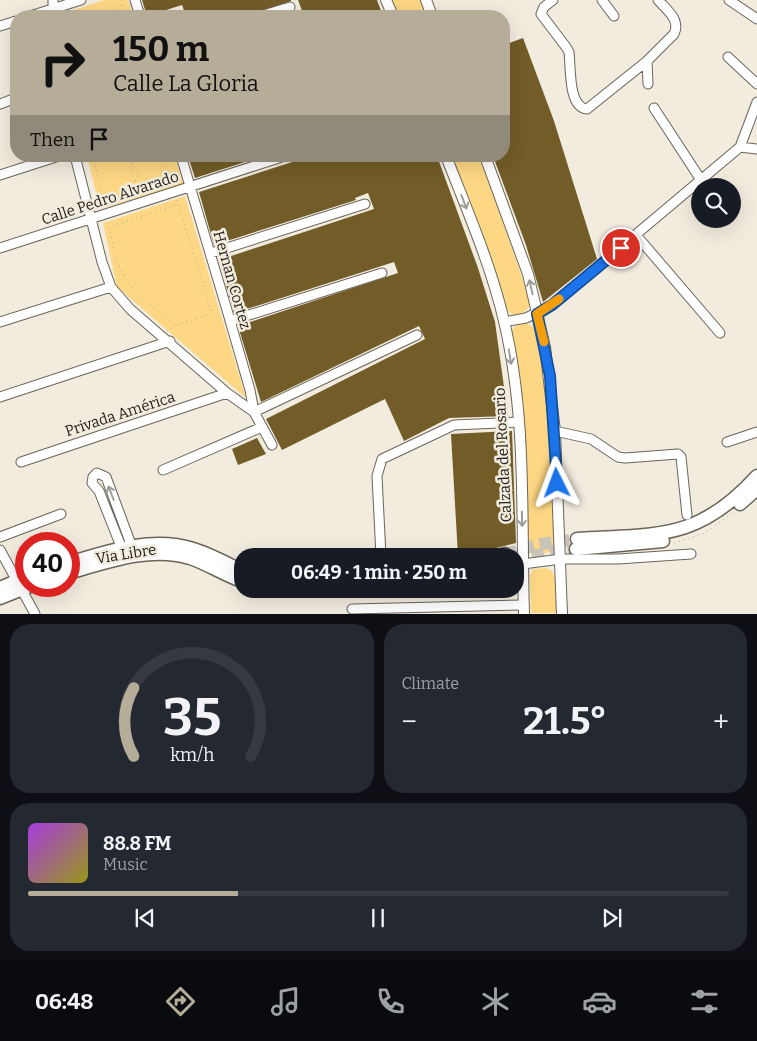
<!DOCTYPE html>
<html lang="en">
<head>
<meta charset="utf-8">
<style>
	:root { --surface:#171b24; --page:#242831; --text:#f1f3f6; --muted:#9ea1a6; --line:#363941; --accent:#b6ad99 }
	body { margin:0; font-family:Bitter,serif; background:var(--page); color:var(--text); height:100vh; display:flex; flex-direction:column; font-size:19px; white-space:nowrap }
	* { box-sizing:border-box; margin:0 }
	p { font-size:16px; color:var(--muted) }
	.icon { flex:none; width:28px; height:28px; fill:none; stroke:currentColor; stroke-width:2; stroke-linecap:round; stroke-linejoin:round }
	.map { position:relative; height:614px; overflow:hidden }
	.details { display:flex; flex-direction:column; gap:10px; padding:10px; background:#0d0f14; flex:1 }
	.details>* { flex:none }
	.banner { position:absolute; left:10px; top:10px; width:500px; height:152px; border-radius:20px; box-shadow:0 5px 20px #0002; background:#b6ad99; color:#111; overflow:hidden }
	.controls { position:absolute; left:691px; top:178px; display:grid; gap:10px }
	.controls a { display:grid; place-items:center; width:50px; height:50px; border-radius:50%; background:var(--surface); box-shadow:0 5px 20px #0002; font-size:25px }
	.speed { position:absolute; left:15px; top:532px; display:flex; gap:10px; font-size:25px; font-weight:700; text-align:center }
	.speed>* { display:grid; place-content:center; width:65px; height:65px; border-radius:50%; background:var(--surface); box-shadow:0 5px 20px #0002; line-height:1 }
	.speed .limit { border:8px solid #d22; background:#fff; color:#111 }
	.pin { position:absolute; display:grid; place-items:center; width:42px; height:42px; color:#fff; margin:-21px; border:2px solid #fff; border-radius:50%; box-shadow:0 1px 5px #0007 }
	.me { position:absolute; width:55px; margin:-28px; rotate:357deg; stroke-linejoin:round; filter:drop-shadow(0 0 4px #0008) }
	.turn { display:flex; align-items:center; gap:18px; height:105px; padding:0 20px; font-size:22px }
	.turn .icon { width:65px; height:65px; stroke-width:2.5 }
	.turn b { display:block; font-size:35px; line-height:42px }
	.then { display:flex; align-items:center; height:48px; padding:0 20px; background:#0003; gap:10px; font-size:19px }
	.big { font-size:38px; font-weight:700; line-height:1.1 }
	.details .tile { flex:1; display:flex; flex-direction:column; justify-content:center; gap:8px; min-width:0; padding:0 18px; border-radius:20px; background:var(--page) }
	.details .dial { align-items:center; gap:0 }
	.dial svg { height:130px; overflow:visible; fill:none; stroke:var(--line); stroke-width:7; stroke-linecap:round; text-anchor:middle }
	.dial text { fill:var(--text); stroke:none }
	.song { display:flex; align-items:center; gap:15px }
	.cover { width:60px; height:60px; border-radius:8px; background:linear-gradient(135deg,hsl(280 70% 55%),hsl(60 70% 35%)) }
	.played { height:5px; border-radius:2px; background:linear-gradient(90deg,var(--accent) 30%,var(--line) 30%) }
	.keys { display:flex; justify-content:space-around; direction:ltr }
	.heat { display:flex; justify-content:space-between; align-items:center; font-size:28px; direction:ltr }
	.details .tiles { flex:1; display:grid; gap:10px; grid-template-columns:1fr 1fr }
	.tile:last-child { grid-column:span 2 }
	.trip { position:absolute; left:234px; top:548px; width:290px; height:50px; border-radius:20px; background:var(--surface); box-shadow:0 5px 20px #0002; font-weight:700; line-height:50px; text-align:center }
	.menu { display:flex; height:80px; justify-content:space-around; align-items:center; background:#090b0e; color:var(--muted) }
	.menu .icon { width:35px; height:35px }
	.menu .on { color:var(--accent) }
	.menu b { font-size:22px; color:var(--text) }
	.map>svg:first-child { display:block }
</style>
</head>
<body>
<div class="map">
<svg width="757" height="614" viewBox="0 0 757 614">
	<rect width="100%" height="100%" fill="#f2ecdf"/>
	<path fill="#fdd783" d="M104,0H128L133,16H65L68,12Z
		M390,0H421L427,16H396Z
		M87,156H175L183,184L100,209Z
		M451,156H479L530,300L531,305L522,314L512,315L503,305Z
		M185,196L246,398L117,287L103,223Z
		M527,323L536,329L549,398L555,547L552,551L540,555L529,550L527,542L509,334L515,326Z
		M545,568L551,570L555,576L557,613H531L530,575L533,569Z"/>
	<path fill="#725c27" d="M142,0H291V1L245,16H186L182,5L166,10L169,16H147Z
		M298,0H377L383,16H304Z
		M523,38L554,121L597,259L543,302L526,245L493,156H504V45Z
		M188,156H264L195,178Z
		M311,156H437L478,268L495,322L508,416L449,418L404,441L385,399L282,450L266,419L425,339L419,326L261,402L238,326L398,273L394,262L234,313L219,260L374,209L368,193L355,198L356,200L214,245L199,192Z
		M512,431L516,543L496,548L480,556H458L451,434Z
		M257,438L266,454L238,465L232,449Z"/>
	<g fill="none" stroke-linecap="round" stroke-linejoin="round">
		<path stroke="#c9c4b8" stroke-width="12" stroke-dasharray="12 6" stroke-linecap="butt" d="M505,554L540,544L577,539
			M515,561L557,550L576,549"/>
		<defs>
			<path id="minor" d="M53,0V16
				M135,0L140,16
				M553,0L544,7L541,14L566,47L569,52C571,68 568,107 587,109L647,61L674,34C681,20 667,10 658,0
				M602,0L614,16
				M729,0L757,19
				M30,16L81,0
				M260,16L290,7
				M0,26L16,21
				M728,57L757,84
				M647,61L648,84
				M0,104L16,98
				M654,108L701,180
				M740,147L757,102
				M75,156L102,262L111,287L130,309L227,393L254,412L272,445
				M181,156L227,310L250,390L254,412L417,335
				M0,175L59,156
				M636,235L720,333
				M0,248L285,156
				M211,253L365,204
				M230,321L382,273
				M0,322L111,287
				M504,322L526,318L552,305L740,147L757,149
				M0,397L170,341
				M555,431L591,439L618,457L625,458L678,454L681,457L687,515
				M727,442L757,432
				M21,462L227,393
				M163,470L262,427
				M0,537L61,514
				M122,549L99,491L92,483L93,477L97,473L106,477L132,547
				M0,550L35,614
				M381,556L377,476L382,459L454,425L519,422
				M523,564L561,559H618L691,554
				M352,609L524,605"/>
			<path id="tertiary" d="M386,0L393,16
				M426,0L432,16
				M446,156C467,210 491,265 504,321C527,417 521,516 524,614
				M485,156L528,274L545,347L555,431L562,614"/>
			<path id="secondary" d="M740,504L757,489
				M577,539C658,534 698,541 757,476
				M576,549L663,541
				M498,556L505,554
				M69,563C108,551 153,536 193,549C210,554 226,563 242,571
				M69,573C107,562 150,546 190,558C208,564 224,575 242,581
				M0,588L26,577
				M269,589H305
				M0,598L30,586"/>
		</defs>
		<use href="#minor" stroke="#6a6559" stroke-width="11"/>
		<use href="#tertiary" stroke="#6a6559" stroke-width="12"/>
		<use href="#secondary" stroke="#6a6559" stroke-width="15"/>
		<path stroke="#aca89d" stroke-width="1" stroke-dasharray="1 4" stroke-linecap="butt" d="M118,15L123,0
			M108,16H119
			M92,156L105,204L158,188
			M132,156L131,169L139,192
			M163,156L172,184
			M132,163L139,173L135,182
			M177,200L212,314L175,326C133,290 119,285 109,227L178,204
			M167,331L174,327
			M674,543L705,533L734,512
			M250,589L259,591
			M315,593L395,589"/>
		<use href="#minor" stroke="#fff" stroke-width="9"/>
		<use href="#tertiary" stroke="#fff" stroke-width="10"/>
		<use href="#secondary" stroke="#fff" stroke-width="12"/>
	</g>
	<defs><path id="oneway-shaft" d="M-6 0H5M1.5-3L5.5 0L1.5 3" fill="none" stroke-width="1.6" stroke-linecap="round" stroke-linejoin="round" transform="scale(1.25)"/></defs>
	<g stroke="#9c9c99">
		<use href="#oneway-shaft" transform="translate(464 202) rotate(69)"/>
		<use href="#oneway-shaft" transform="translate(531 287) rotate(-102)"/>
		<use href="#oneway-shaft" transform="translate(510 357) rotate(81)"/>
		<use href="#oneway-shaft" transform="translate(111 493) rotate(-111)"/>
		<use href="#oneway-shaft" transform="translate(522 519) rotate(89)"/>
	</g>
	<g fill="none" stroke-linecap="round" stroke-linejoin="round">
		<defs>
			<path id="route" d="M557,483L550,376L537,314L552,305L621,248"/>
		</defs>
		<use href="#route" stroke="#114b97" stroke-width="12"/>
		<use href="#route" stroke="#1a73e8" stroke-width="9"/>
		<path stroke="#f59e0b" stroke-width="9" d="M544,342L537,314L559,299"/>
	</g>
	<g text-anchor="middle" stroke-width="5" stroke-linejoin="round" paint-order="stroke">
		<g font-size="15" fill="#24221d" stroke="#f2ecdf">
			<text transform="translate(110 198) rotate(-18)" y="5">Calle Pedro Alvarado</text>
			<text transform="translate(232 280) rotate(74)" y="5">Hernan Cortez</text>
			<text transform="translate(120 414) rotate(-18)" y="5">Privada América</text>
			<text transform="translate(503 455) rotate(-93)" y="5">Calzada del Rosario</text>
			<text transform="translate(126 554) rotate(-9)" y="5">Via Libre</text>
		</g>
	</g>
</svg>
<div class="controls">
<a><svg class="icon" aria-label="search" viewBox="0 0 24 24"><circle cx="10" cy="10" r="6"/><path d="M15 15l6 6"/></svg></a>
</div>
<div class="speed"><div class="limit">40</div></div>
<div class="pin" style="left:621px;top:248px;background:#d93025"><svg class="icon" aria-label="arrive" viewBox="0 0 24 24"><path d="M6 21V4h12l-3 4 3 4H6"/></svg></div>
<svg class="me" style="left:557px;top:483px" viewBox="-20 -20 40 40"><path d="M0-17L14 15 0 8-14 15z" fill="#1a73e8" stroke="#fff" stroke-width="4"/></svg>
<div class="trip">06:49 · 1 min · 250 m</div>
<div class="banner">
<div class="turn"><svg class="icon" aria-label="right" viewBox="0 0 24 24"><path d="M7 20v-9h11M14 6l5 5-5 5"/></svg><div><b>150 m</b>Calle La Gloria</div></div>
<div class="then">Then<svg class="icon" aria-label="arrive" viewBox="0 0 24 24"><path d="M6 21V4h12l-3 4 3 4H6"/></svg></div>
</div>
</div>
<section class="details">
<div class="tiles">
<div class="tile dial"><svg viewBox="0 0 100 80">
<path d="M14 69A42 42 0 1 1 86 69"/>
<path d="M14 69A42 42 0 0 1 14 27" stroke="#b6ad99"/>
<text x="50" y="56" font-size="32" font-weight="700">35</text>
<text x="50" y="72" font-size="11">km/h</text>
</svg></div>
<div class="tile"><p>Climate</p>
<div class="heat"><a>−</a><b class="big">21.5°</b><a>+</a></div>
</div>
<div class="tile">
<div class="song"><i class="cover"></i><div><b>88.8 FM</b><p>Music</p></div></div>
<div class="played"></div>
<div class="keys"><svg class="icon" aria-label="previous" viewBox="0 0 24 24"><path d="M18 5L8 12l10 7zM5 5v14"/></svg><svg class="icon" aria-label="pause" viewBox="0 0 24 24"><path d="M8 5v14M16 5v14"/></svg><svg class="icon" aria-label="next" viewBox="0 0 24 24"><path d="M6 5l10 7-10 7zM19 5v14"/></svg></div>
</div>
</div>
</section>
<nav class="menu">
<b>06:48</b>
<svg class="icon on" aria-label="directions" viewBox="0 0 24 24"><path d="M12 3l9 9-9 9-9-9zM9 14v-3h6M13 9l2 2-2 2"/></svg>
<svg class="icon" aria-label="music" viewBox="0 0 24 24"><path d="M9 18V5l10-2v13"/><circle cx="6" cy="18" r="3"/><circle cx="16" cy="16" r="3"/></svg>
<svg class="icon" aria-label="phone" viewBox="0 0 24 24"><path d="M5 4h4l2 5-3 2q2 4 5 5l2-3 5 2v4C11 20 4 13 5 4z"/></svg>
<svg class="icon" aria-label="climate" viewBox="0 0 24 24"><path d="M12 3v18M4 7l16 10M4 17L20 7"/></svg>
<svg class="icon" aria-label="car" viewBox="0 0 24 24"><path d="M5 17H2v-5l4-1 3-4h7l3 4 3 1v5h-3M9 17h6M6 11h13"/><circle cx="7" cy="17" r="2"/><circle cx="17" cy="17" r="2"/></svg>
<svg class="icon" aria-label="filters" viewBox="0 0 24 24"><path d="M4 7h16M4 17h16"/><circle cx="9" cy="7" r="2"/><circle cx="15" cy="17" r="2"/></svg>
</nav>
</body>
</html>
